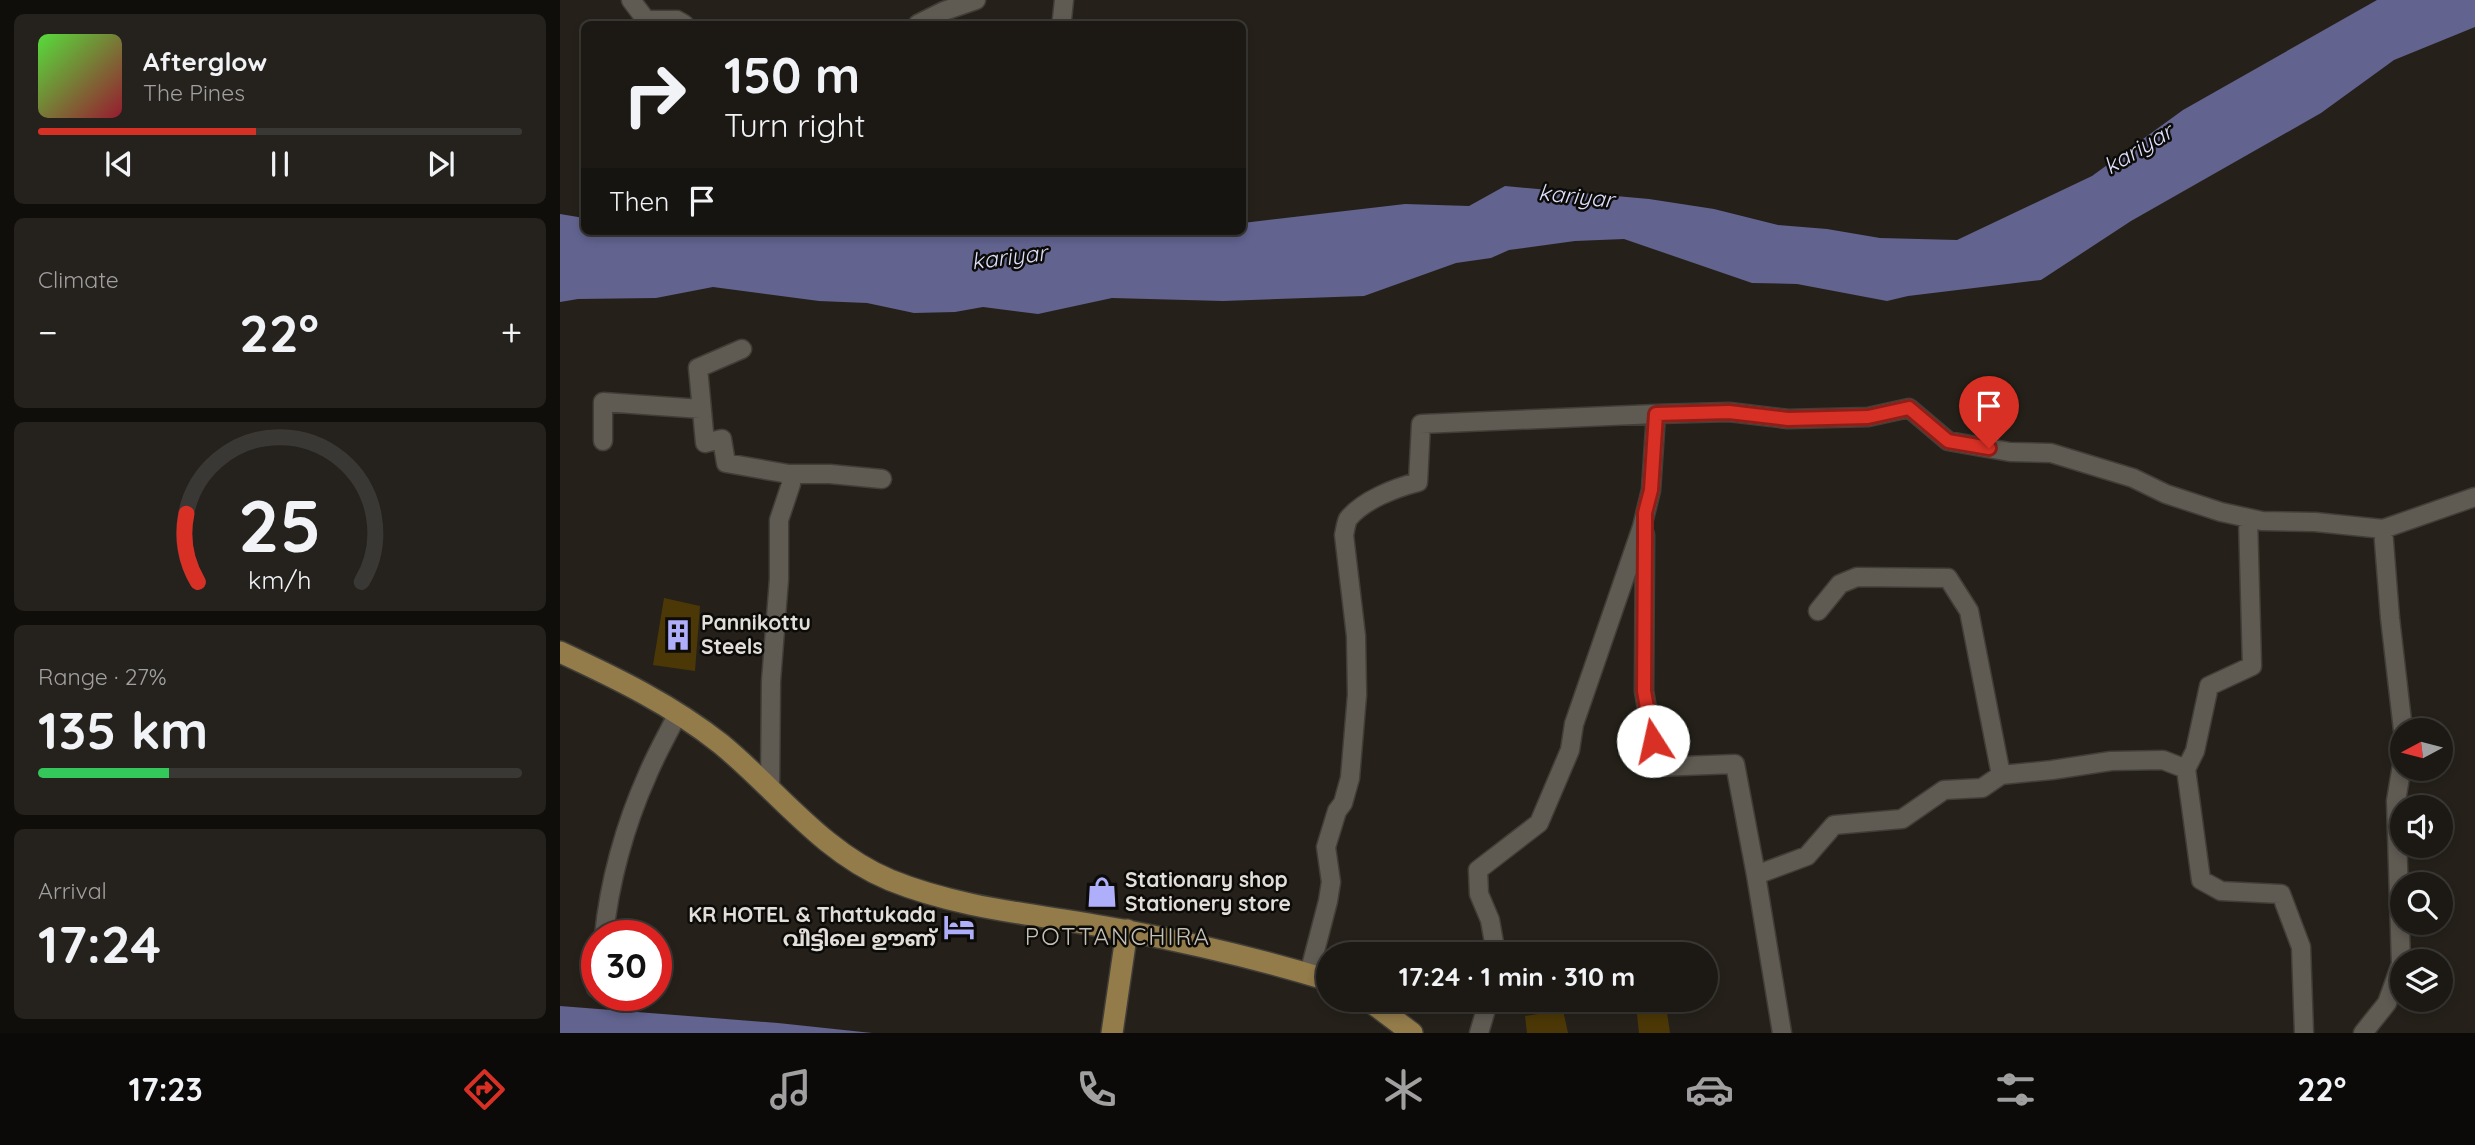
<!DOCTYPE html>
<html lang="en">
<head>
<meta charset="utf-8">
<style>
	:root { --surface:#1c1914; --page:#25221d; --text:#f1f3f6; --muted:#a0a0a0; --line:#3a3834; --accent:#d93025 }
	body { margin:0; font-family:Quicksand,"Noto Sans Malayalam",sans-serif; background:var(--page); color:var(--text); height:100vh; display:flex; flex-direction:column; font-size:26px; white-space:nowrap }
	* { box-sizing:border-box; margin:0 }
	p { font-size:23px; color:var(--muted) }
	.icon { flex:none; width:38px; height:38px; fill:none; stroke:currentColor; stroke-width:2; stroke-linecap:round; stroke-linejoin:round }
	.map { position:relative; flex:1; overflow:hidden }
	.side { display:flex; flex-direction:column; gap:14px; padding:14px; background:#0f0e0b; width:560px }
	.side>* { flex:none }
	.hud { position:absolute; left:21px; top:21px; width:665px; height:214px; border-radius:10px; box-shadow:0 4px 10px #0003,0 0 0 2px var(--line); background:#1c1914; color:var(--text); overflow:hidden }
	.needle { width:46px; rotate:263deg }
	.controls { position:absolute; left:1830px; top:718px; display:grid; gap:14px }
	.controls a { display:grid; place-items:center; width:63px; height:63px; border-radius:50%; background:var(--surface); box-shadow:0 4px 10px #0003,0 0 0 2px var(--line); font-size:35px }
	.speed { position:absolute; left:21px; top:920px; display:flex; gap:14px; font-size:35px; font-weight:700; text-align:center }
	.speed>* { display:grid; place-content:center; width:91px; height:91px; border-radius:50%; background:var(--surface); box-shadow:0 4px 10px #0003,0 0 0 2px var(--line); line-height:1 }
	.speed .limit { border:10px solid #d22; background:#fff; color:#111 }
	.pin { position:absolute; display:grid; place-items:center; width:60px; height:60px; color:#fff; margin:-72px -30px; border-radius:50% 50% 50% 0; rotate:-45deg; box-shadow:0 0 7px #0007 }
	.pin .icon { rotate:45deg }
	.me { position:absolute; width:77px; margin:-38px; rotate:350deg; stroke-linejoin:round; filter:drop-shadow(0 0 5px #0008) }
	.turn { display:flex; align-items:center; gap:24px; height:147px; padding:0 28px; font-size:32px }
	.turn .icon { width:91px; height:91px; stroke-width:2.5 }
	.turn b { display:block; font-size:49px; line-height:60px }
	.then { display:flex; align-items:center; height:66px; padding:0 28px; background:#0003; gap:14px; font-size:26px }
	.big { font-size:52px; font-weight:700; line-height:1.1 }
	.side .card { flex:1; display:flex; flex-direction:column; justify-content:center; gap:10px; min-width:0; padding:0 24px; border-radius:10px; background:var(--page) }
	.side .dial { align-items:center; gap:0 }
	.dial svg { height:182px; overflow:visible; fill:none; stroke:var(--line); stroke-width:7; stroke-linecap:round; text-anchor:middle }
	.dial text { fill:var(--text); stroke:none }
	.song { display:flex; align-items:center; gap:21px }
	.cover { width:84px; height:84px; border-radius:10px; background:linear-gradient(135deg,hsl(110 70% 55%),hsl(350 70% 35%)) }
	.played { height:7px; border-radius:4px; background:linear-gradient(90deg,var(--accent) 45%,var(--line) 45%) }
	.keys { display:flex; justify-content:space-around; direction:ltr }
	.heat { display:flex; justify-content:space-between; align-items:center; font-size:38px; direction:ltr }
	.charge { height:10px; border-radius:5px; background:linear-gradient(90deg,#34c759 27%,var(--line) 0) }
	.trip { position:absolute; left:756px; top:942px; width:402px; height:70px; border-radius:35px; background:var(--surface); box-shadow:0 4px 10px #0003,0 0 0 2px var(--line); font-weight:700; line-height:70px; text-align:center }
	.tabs { display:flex; height:112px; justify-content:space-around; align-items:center; background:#0b0a08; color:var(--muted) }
	.tabs .icon { width:49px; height:49px }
	.tabs .active { color:var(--accent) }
	.tabs b { font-size:32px; color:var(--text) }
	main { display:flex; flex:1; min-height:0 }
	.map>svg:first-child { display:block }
</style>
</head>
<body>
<main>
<section class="side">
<div class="card">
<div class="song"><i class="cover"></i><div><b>Afterglow</b><p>The Pines</p></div></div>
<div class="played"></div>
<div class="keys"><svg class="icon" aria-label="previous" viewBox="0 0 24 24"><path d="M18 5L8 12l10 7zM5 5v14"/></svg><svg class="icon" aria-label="pause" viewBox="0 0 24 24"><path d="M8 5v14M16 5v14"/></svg><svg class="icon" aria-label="next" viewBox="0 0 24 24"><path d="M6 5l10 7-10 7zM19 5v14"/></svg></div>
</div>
<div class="card"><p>Climate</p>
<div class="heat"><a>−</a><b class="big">22°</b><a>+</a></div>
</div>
<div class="card dial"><svg viewBox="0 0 100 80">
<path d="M14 69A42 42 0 1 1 86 69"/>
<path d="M14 69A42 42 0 0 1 9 39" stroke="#d93025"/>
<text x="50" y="56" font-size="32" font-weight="700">25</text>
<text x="50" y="72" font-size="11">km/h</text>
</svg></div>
<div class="card"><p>Range · 27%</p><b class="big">135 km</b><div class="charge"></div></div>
<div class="card"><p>Arrival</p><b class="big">17:24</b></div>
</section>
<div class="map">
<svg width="1915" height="1033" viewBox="0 0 1915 1033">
	<rect width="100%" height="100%" fill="#25211a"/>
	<path fill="#62638f" d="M1817,0H1915V27L1834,60L1761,113L1571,221L1481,280L1348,296L1327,301L1237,284L1192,283L1064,239L1015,241L949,250L931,258L896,263L804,296L663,301L552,298L478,314L423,307L395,312L354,313L307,303L259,301L153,287L96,298L18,299L0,302V214L24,218V231H380L390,234L420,231H558L575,237L621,231H682L683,223L845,204L909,206L945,186L1089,199L1154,209L1218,225L1267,229L1320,238L1397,240L1532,176L1623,110Z
		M0,1006L218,1023L312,1033H0Z"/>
	<path fill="#4c3806" d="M104,598L140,606L135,671L93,665Z
		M1090,1002L1094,1008L1106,1005L1110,1033H1079L1076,1005Z
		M1003,1010L1008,1033H967L965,1016Z"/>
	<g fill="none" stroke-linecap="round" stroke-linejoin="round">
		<defs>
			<path id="minor" d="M71,0L86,20H117L124,24
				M502,19L504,0
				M358,24L384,11L416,0
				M182,349L138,368L145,443L162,439L166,463L229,474
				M1096,414L1169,412L1228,419L1308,417L1349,408L1388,441L1450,452L1491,453L1573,478L1606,494L1661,512L1702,521L1755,522L1823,529
				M43,441V402L141,409
				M1688,518L1692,666L1649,686L1635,751L1626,769L1641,880L1661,891L1721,894L1741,947L1744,1033
				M1085,535L1084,691L1097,767L1175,764L1196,875
				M1258,611L1280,584L1297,577L1388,578L1409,611L1441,775
				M1843,730L1830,618L1823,529L1915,497
				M210,789L211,681L219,579V520L231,484L229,474H270L322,479
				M44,936C49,883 65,825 87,776C96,754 108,734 118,713
				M749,974L768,901L771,882L766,847L777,811L783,803L790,778L797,695L796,636L784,535C785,531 786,523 788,519C803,500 835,488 858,482L861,424L1096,414L1091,490L1082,527L1014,724L1010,750L979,823L918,870L919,894L930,920L936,954
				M36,988L37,984
				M919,1033L929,999
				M1222,1033L1196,875L1247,856L1274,825L1342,819L1384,790L1422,788L1441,775L1492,770L1551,761L1603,760L1626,769
				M1803,1033L1827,1003L1841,964L1836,801L1843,759"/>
			<path id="major" d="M0,652C56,678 112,705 161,744C216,789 262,852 330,880C406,911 488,915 568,931C635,944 703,960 768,980
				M807,999L852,1033
				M552,1033L567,930"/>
		</defs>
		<use href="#minor" stroke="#413e38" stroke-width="21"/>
		<use href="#major" stroke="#413e38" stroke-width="24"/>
		<use href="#minor" stroke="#5f5b53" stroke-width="18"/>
		<use href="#major" stroke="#937b4a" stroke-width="21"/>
	</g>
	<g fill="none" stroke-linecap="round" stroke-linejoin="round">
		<defs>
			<path id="route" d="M1093,741L1084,691L1085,539V513L1091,490L1096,414L1169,412L1228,419L1308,417L1349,408L1388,441L1429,448"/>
		</defs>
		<use href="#route" stroke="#8d1f18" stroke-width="18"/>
		<use href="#route" stroke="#d93025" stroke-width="12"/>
	</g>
	<defs>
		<symbol id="building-bare" viewBox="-9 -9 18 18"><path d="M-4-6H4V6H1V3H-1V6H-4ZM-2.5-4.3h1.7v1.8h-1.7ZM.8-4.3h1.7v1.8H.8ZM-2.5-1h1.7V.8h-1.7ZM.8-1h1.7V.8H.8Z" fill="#aeaefb" stroke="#0c0b08" stroke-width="2.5" paint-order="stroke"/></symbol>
		<symbol id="shop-bare" viewBox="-9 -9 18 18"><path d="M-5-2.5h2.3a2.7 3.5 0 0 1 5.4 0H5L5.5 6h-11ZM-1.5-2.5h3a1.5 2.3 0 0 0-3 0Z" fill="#aeaefb" stroke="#0c0b08" stroke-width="2.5" paint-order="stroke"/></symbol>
		<symbol id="hotel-bare" viewBox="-9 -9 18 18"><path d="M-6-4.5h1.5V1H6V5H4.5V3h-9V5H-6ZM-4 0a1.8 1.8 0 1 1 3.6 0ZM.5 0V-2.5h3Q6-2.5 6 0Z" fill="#aeaefb" stroke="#0c0b08" stroke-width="2.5" paint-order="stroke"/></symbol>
	</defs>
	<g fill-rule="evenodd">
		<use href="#building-bare" x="96" y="613" width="44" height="44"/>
		<use href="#shop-bare" x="520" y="870" width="44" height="44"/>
		<use href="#hotel-bare" x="377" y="905" width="44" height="44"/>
	</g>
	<g text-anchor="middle" stroke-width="5" stroke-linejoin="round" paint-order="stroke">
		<g font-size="21" font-weight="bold" fill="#e2dfdb" stroke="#0c0b08" text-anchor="start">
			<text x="141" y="630">Pannikottu<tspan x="141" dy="24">Steels</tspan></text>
			<text x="565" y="887">Stationary shop<tspan x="565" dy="24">Stationery store</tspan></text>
			<text x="376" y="922" text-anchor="end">KR HOTEL &amp; Thattukada<tspan x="376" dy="24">വീട്ടിലെ ഊണ്</tspan></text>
		</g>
		<g font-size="23" font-style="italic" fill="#dddefb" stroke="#0c0b08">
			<text transform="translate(1578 149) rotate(-31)" y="8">kariyar</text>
			<text transform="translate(1016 196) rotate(6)" y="8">kariyar</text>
			<text transform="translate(449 257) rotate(-7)" y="8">kariyar</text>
		</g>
		<g font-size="24" letter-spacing="2" fill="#c5c0b7" stroke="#0c0b08">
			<text x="558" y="945">POTTANCHIRA</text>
		</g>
	</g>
</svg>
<div class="controls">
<a><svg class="needle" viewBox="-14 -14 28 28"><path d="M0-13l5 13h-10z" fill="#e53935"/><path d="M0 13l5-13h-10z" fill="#a0a0a0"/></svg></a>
<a><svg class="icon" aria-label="sound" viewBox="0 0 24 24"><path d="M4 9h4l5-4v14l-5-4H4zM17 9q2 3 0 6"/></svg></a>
<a><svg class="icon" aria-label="search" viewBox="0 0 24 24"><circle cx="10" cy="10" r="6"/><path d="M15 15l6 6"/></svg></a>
<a><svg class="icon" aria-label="layers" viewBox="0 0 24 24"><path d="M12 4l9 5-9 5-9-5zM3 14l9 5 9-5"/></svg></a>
</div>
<div class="speed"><div class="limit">30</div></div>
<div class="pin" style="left:1429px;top:448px;background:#d93025"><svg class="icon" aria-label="arrive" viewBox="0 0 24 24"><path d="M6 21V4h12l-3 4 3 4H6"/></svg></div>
<svg class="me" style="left:1093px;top:741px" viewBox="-20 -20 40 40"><circle r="19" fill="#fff"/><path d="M0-13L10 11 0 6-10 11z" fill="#d93025"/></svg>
<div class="trip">17:24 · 1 min · 310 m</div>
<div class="hud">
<div class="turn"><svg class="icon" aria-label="right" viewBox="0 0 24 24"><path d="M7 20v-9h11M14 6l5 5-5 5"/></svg><div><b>150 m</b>Turn right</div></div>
<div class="then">Then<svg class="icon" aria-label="arrive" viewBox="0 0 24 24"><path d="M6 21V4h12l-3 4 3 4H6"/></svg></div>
</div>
</div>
</main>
<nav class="tabs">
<b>17:23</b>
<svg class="icon active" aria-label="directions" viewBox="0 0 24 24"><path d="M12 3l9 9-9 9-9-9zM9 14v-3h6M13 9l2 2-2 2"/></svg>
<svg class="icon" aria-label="music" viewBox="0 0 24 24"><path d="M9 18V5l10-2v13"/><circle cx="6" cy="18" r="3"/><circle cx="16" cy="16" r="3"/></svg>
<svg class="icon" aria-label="phone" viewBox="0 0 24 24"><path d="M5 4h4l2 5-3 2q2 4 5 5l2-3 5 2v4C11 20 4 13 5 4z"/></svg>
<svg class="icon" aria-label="climate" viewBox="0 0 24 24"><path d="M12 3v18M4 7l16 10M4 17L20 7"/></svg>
<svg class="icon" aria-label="car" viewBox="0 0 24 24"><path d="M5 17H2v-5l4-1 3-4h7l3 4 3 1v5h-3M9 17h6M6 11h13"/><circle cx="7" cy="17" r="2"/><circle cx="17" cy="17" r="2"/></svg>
<svg class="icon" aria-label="filters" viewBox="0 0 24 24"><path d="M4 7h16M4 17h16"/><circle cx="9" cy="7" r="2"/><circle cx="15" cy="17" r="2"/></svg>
<b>22°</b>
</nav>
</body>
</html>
